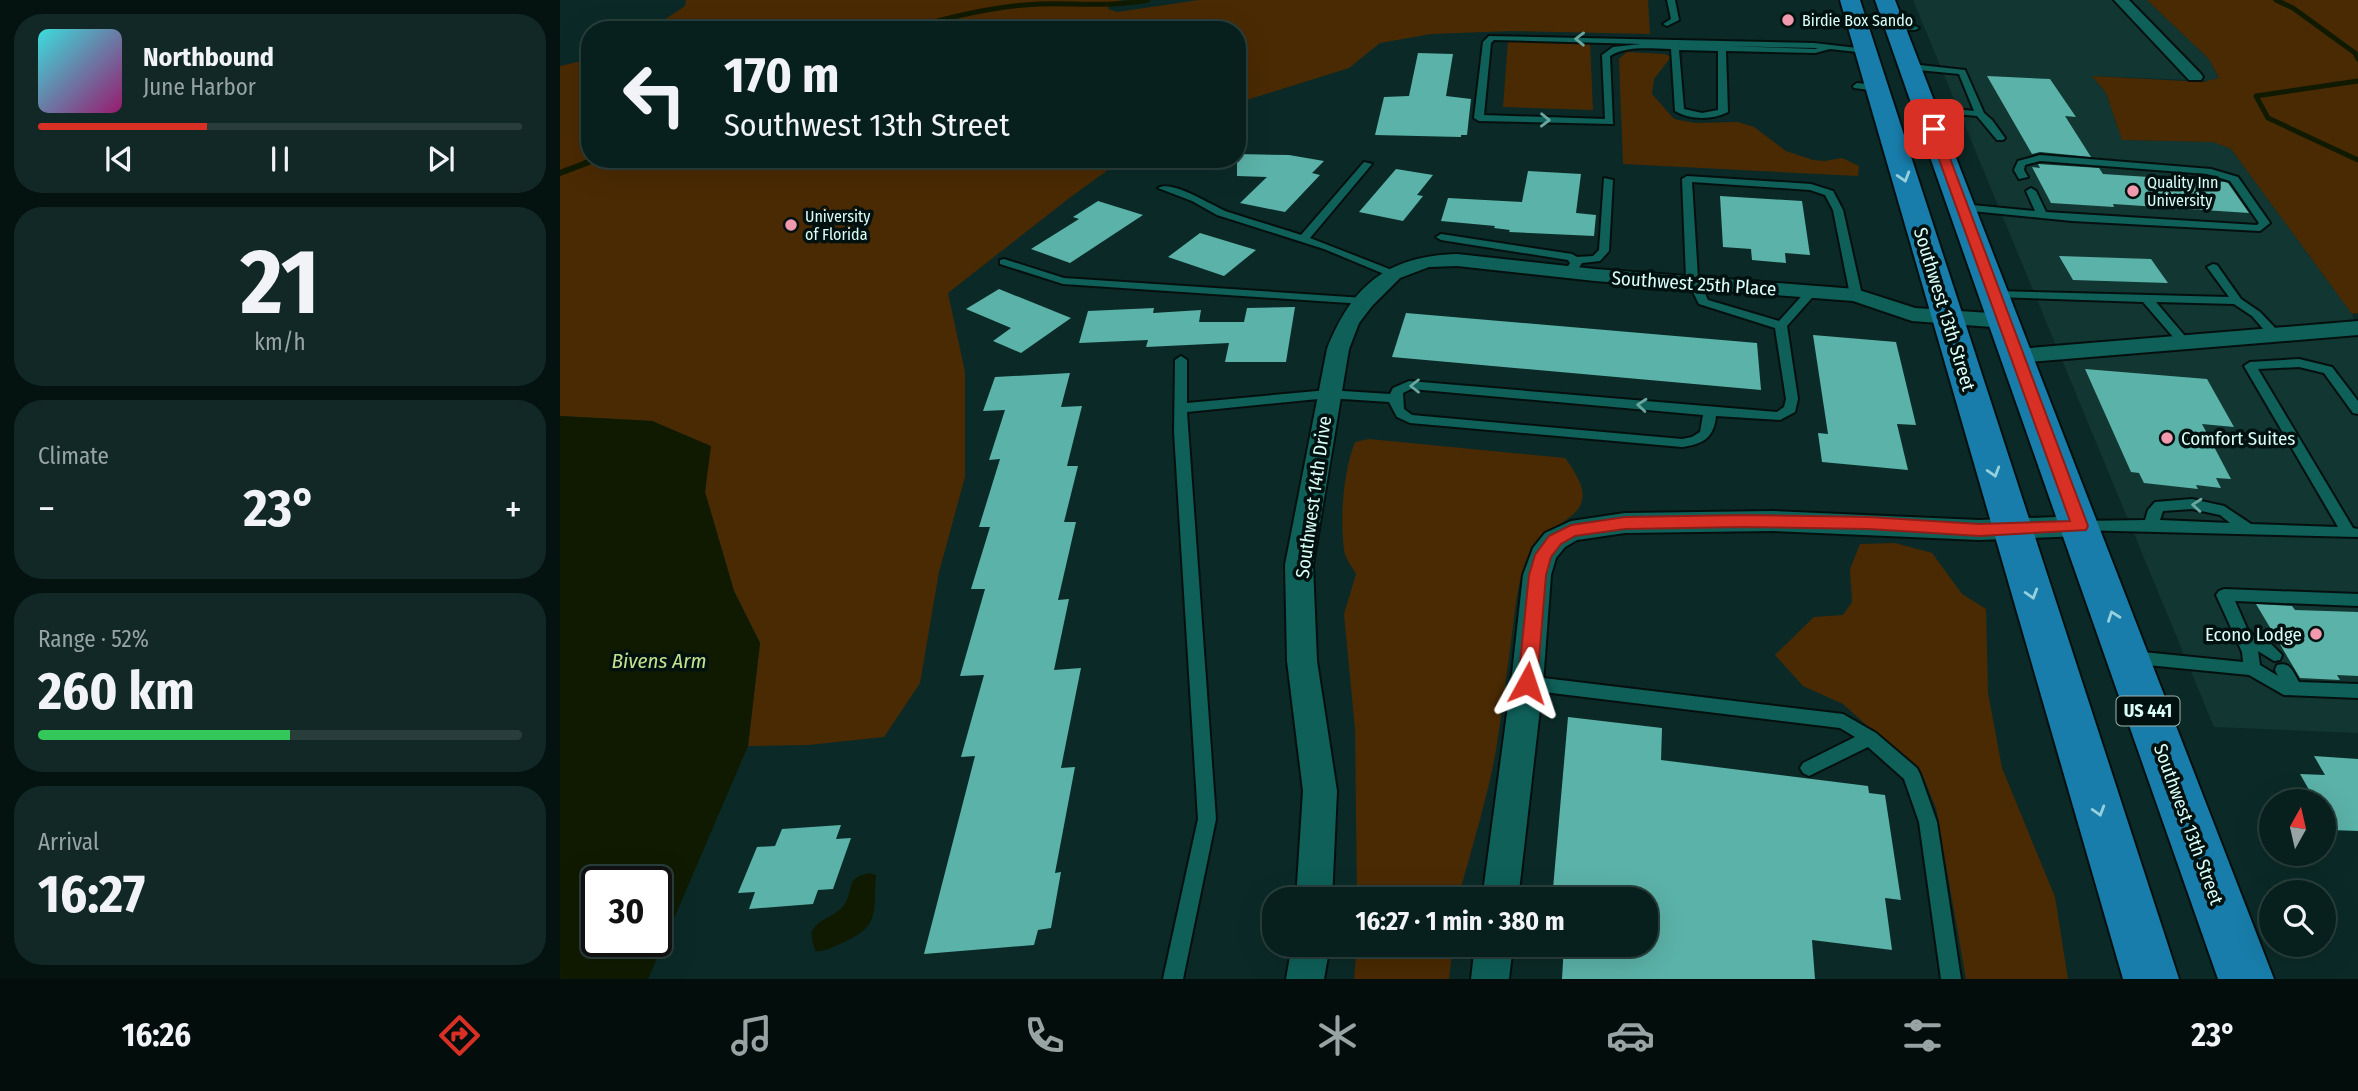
<!DOCTYPE html>
<html lang="en">
<head>
<meta charset="utf-8">
<style>
	:root { --surface:#08201d; --page:#112826; --text:#f1f3f6; --muted:#98a3a4; --line:#293e3b; --accent:#d93025 }
	body { margin:0; font-family:"Fira Sans Condensed",sans-serif; background:var(--page); color:var(--text); height:100vh; display:flex; flex-direction:column; font-size:26px; white-space:nowrap }
	* { box-sizing:border-box; margin:0 }
	p { font-size:23px; color:var(--muted) }
	.icon { flex:none; width:38px; height:38px; fill:none; stroke:currentColor; stroke-width:2; stroke-linecap:round; stroke-linejoin:round }
	.map { position:relative; flex:1; overflow:hidden }
	.side { display:flex; flex-direction:column; gap:14px; padding:14px; background:#041210; width:560px }
	.side>* { flex:none }
	.top-card { position:absolute; left:21px; top:21px; width:665px; height:147px; border-radius:28px; box-shadow:0 7px 28px #0002,0 0 0 2px var(--line); background:#08201d; color:var(--text); overflow:hidden }
	.needle { width:46px; rotate:8deg }
	.buttons { position:absolute; left:1699px; top:789px; display:grid; gap:14px }
	.buttons a { display:grid; place-items:center; width:77px; height:77px; border-radius:50%; background:var(--surface); box-shadow:0 7px 28px #0002,0 0 0 2px var(--line); font-size:35px }
	.speed { position:absolute; left:21px; top:866px; display:flex; gap:14px; font-size:35px; font-weight:700; text-align:center }
	.speed>* { display:grid; place-content:center; width:91px; height:91px; border-radius:50%; background:var(--surface); box-shadow:0 7px 28px #0002,0 0 0 2px var(--line); line-height:1 }
	.speed .limit { border:4px solid #111; border-radius:10px; background:#fff; color:#111 }
	.pin { position:absolute; display:grid; place-items:center; width:60px; height:60px; color:#fff; margin:-30px; border-radius:14px; box-shadow:0 4px 10px #0006 }
	.me { position:absolute; width:77px; margin:-38px; rotate:5deg; stroke-linejoin:round; filter:drop-shadow(0 0 5px #0008) }
	.turn { display:flex; align-items:center; gap:24px; height:147px; padding:0 28px; font-size:32px }
	.turn .icon { width:91px; height:91px; stroke-width:2.5 }
	.turn b { display:block; font-size:49px; line-height:60px }
	.big { font-size:52px; font-weight:700; line-height:1.1 }
	.side .card { flex:1; display:flex; flex-direction:column; justify-content:center; gap:10px; min-width:0; padding:0 24px; border-radius:28px; background:var(--page) }
	.side .dial { align-items:center; gap:0 }
	.dial b { font-size:91px; line-height:1 }
	.song { display:flex; align-items:center; gap:21px }
	.cover { width:84px; height:84px; border-radius:10px; background:linear-gradient(135deg,hsl(180 70% 55%),hsl(320 70% 35%)) }
	.played { height:7px; border-radius:4px; background:linear-gradient(90deg,var(--accent) 35%,var(--line) 35%) }
	.keys { display:flex; justify-content:space-around; direction:ltr }
	.heat { display:flex; justify-content:space-between; align-items:center; font-size:38px; direction:ltr }
	.charge { height:10px; border-radius:5px; background:linear-gradient(90deg,#34c759 52%,var(--line) 0) }
	.trip { position:absolute; left:702px; top:887px; width:396px; height:70px; border-radius:28px; background:var(--surface); box-shadow:0 7px 28px #0002,0 0 0 2px var(--line); font-weight:700; line-height:70px; text-align:center }
	.dock { display:flex; height:112px; justify-content:space-around; align-items:center; background:#030d0c; color:var(--muted) }
	.dock .icon { width:49px; height:49px }
	.dock .selected { color:var(--accent) }
	.dock b { font-size:32px; color:var(--text) }
	main { display:flex; flex:1; min-height:0 }
	.map>svg:first-child { display:block }
</style>
</head>
<body>
<main>
<section class="side">
<div class="card">
<div class="song"><i class="cover"></i><div><b>Northbound</b><p>June Harbor</p></div></div>
<div class="played"></div>
<div class="keys"><svg class="icon" aria-label="previous" viewBox="0 0 24 24"><path d="M18 5L8 12l10 7zM5 5v14"/></svg><svg class="icon" aria-label="pause" viewBox="0 0 24 24"><path d="M8 5v14M16 5v14"/></svg><svg class="icon" aria-label="next" viewBox="0 0 24 24"><path d="M6 5l10 7-10 7zM19 5v14"/></svg></div>
</div>
<div class="card dial"><b>21</b><p>km/h</p></div>
<div class="card"><p>Climate</p>
<div class="heat"><a>−</a><b class="big">23°</b><a>+</a></div>
</div>
<div class="card"><p>Range · 52%</p><b class="big">260 km</b><div class="charge"></div></div>
<div class="card"><p>Arrival</p><b class="big">16:27</b></div>
</section>
<div class="map">
<svg width="1798" height="979" viewBox="0 0 1798 979">
	<rect width="100%" height="100%" fill="#0b2a27"/>
	<path fill="#123632" d="M1353,0H1587L1649,59L1659,79L1654,81L1532,76L1546,93L1562,140L1653,142L1671,149L1792,314L1798,334V733L1654,727Z"/>
	<path fill="#4a2a03" d="M126,0H562L549,3L548,9L557,12L639,0H1088L1090,34L952,31L871,34L820,43L789,68L677,103V30H89L125,6Z
		M1587,0H1798V313L1792,314L1671,149L1653,142L1562,140L1546,93L1532,76L1643,82L1659,78L1649,59Z
		M948,41L1030,43L1033,110L943,107Z
		M1067,52L1105,54L1111,57L1094,79L1092,94L1114,119L1135,123L1178,122L1194,127L1226,151L1253,160L1265,161L1282,158L1299,166L1298,176L1063,164L1059,59Z
		M30,59V159H563L508,199L388,293L405,372V477L379,572L360,683L324,737L248,745L188,746L200,643L174,591L145,492L150,446L92,421L0,416V66Z
		M809,439L1005,458C1055,524 985,512 966,561C957,584 955,610 952,634C947,673 942,711 936,750C927,800 911,850 898,899H797L795,729L784,614L796,574C792,567 785,558 784,550C780,516 783,473 795,442Z
		M1335,543L1372,553L1402,594L1426,609L1428,693L1442,768L1495,897L1508,979H1406L1376,808L1363,776L1283,704L1243,686L1215,655L1254,617L1283,615L1292,602L1290,569L1300,544Z
		M797,945H893L889,979H794Z"/>
	<path fill="#101a00" fill-rule="evenodd" d="M0,416L92,421L151,446L145,492L174,591L200,643L188,746L88,979H0ZM96,882V942H37V882Z
		M310,873L316,875C313,913 321,926 282,943C273,947 265,952 255,951C254,944 249,935 253,929C260,918 277,916 284,905C295,888 284,878 310,873Z"/>
	<g fill="none" stroke-linecap="round" stroke-linejoin="round">
		<path stroke="#101a00" stroke-width="5" d="M1716,0L1733,8L1795,53L1798,59
			M346,30C389,17 434,6 479,4C516,3 552,7 588,0
			M1798,81L1696,96L1708,118L1798,160
			M24,163L35,159"/>
		<path stroke="#101a00" stroke-width="6" d="M0,173L29,162"/>
	</g>
	<path fill="#5bb2a8" d="M858,53L893,54L886,96L911,99L907,135H901V137L815,135L824,97L849,96Z
		M1427,76L1490,79L1516,117L1505,116L1531,157L1480,152L1472,154Z
		M677,154L729,155L764,161L752,173L760,175L725,212L680,203L707,177L677,176Z
		M1478,164L1539,168L1543,174L1665,182L1668,183L1689,213L1553,204L1554,207L1491,203L1472,167L1480,168Z
		M836,169L873,175L857,195L863,196L843,221L799,212Z
		M968,171L1021,174L1016,213L1036,215L1034,236L949,232L950,230L934,228L935,226L881,221L888,198L962,202Z
		M1160,196L1242,201L1250,255L1225,253L1226,263L1192,260L1191,249L1163,247Z
		M538,201L583,215L510,263L471,249L519,219L513,217Z
		M640,233L696,250L664,276L608,257Z
		M1499,256L1591,259L1608,283L1513,280Z
		M439,289L511,318L461,353L433,341L451,328L406,309Z
		M735,307L726,362H665L669,343L586,347L588,340L519,343L528,311L594,308L593,313L641,310L639,322H684L687,308Z
		M846,313L1197,343L1201,390L832,357Z
		M1253,335L1336,342L1356,425L1337,424L1348,470L1262,462L1258,433L1268,434Z
		M1525,369L1647,379L1674,427L1642,424L1671,479L1656,478L1661,488L1636,485L1638,489L1584,483L1579,473L1571,472Z
		M510,373L501,407L522,406L507,466H518L504,522H516L498,600L509,599L494,670L521,668L501,768L515,767L495,873L501,872L491,928L478,930L474,945L364,954L415,756L401,757L424,675L400,676L425,589H411L430,527H419L440,459L429,460L445,410L423,411L435,377Z
		M1696,604L1732,606L1735,610L1798,612V676L1777,675L1780,680L1740,678Z
		M1008,717L1102,728L1101,760L1308,786L1309,793L1325,795L1341,900L1325,898L1332,950L1252,940L1255,979H1002L1004,945H1085V900H992Z
		M1754,756L1798,759V831L1771,830L1764,816V802H1756L1740,774L1765,775Z
		M281,825L276,839L291,838L273,889L258,890L253,904L189,909L195,892L178,893L197,847L215,846L222,829Z"/>
	<g fill="none" stroke-linecap="round" stroke-linejoin="round">
		<defs>
			<path id="lane" d="M1107,0H1115L1119,20L1107,26L1103,24L1111,19Z
				M1336,25L1355,26L1359,28L1355,30L1333,29V25Z
				M929,36L1254,43L1306,49L1310,51L1306,53L1270,49L1255,53L1166,51L1168,112C1153,120 1130,120 1115,111L1111,49C1091,49 1068,45 1050,56L1053,124L919,121L914,118L923,42ZM934,40L1081,44L1053,47L1042,55L1045,119L924,115L931,43ZM1166,46L1258,48L1255,49ZM1119,50L1158,51V110L1142,113L1124,109Z
				M1351,64L1405,70L1424,113L1432,120L1445,138L1443,140H1437L1417,116L1363,111V107L1366,106L1414,111L1399,74L1348,69V65Z
				M1297,83L1317,85L1321,88L1317,91L1294,88L1293,86Z
				M1480,155L1651,169L1678,177L1710,223L1700,231L1512,221L1402,210L1397,207L1402,204L1475,211L1466,191L1471,188L1476,191L1486,212L1697,225L1699,223L1670,181L1647,174L1480,161L1465,165L1464,170L1468,177L1459,179L1454,170L1458,161Z
				M804,162L812,164L750,238L837,272V276H829L764,249L657,215L632,201L598,188C612,179 652,206 668,212C692,220 717,227 741,235Z
				M1127,176L1251,184L1273,191L1283,210L1302,295L1296,298L1290,295L1273,210L1265,195L1250,190L1132,182L1138,278L1148,300L1219,321L1248,289H1256L1258,291L1227,326L1238,399L1235,412L1220,420L1156,416C1154,438 1143,444 1122,447L850,423L837,417L829,402L768,398L627,412L656,819L623,979H603L638,819L614,432L615,360L621,356L627,360V403L768,390L830,394L833,388L849,381L1217,412L1224,407L1226,399L1215,328L1139,304L1126,278L1122,179ZM851,389L1143,415L1140,432L1132,437L1122,439L852,415L844,409L843,393Z
				M1044,178L1053,180L1049,251L1040,261L1022,263L1014,275L1010,276L1004,273L1010,263L1008,260L881,240L876,237L881,234L1012,254L1017,257L1033,256L1039,250Z
				M444,259L504,278L804,298L810,301L804,304L503,284L440,264V260Z
				M1653,264L1657,265L1681,299L1700,312L1719,332L1721,335L1719,338H1711L1692,316L1674,304L1596,302L1630,342L1624,346L1620,345L1583,302L1435,297L1429,294L1435,291L1669,297L1647,267Z
				M1739,359L1772,367L1798,401V414L1793,413L1764,373L1739,367L1698,369L1793,528L1798,529V537L1516,530L1514,526L1521,521L1585,520L1588,510L1595,502L1632,499L1664,506L1691,524L1778,527L1684,366L1690,362ZM1632,509L1660,515L1670,523L1600,520L1603,511Z
				M1664,589L1798,594V606L1675,601L1689,633L1706,639L1722,655L1720,660L1714,661L1698,651L1700,665L1718,676L1715,670L1717,665C1730,661 1733,672 1739,682L1798,684V698L1724,695L1689,675L1567,663L1565,658L1567,653L1573,651L1683,662L1682,652L1656,595L1659,591Z
				M967,676L1283,714L1316,733L1357,768L1360,774L1377,822L1401,979H1381L1359,822L1344,779L1308,747L1249,776L1243,773L1240,768L1243,763L1295,737L1280,728L967,690L961,688L959,683L961,678Z"/>
			<path id="street" d="M1554,0H1569L1641,74L1643,77L1641,80H1629Z
				M897,254L1035,269L1296,289L1355,308L1445,314L1453,316L1456,321L1453,326L1445,328L1352,321L1293,301L1035,281L897,266L869,267L840,278L812,306L799,323L789,349L753,565L757,661L777,791L772,900H736L743,791L727,661L725,565L767,349C792,285 828,256 897,254Z
				M1798,321V335L1458,363L1450,361L1447,356L1450,351L1458,349Z
				M1212,511L1419,520L1520,516L1530,519L1534,526L1530,533L1520,536L1419,540L1212,531L1065,533L1017,540L1005,547L996,558L991,575L983,683L958,900H922L951,683L963,575L973,548L985,533L1011,521L1065,513Z
				M732,945H770L764,979H726Z
				M915,945H953L949,979H911Z"/>
			<path id="primary" d="M1280,0H1300L1619,979H1563Z
				M1315,0H1335L1714,979H1658Z"/>
		</defs>
		<use href="#lane" stroke="#05100e" stroke-width="4"/>
		<use href="#street" stroke="#05100e" stroke-width="4"/>
		<use href="#primary" stroke="#05100e" stroke-width="4"/>
		<use href="#lane" fill="#0e6059" fill-rule="evenodd"/>
		<use href="#street" fill="#0e6059" fill-rule="evenodd"/>
		<use href="#primary" fill="#187daa" fill-rule="evenodd"/>
	</g>
	<defs><path id="oneway-chevron" d="M-2-3.5L2.5 0L-2 3.5" fill="none" stroke-width="1.6" stroke-linecap="round" stroke-linejoin="round" transform="scale(1.75)"/></defs>
	<g stroke="#6aa7a1">
		<use href="#oneway-chevron" transform="translate(1020 39) rotate(-179)"/>
		<use href="#oneway-chevron" transform="translate(985 120) rotate(1)"/>
		<use href="#oneway-chevron" transform="translate(855 386) rotate(180)"/>
		<use href="#oneway-chevron" transform="translate(1082 405) rotate(-175)"/>
		<use href="#oneway-chevron" transform="translate(1637 505) rotate(-175)"/>
	</g>
	<g stroke="#96d0dd">
		<use href="#oneway-chevron" transform="translate(1344 177) rotate(73)"/>
		<use href="#oneway-chevron" transform="translate(1434 472) rotate(73)"/>
		<use href="#oneway-chevron" transform="translate(1472 594) rotate(73)"/>
		<use href="#oneway-chevron" transform="translate(1553 616) rotate(-110)"/>
		<use href="#oneway-chevron" transform="translate(1539 811) rotate(73)"/>
	</g>
	<path fill="#d93025" stroke="#8d1f18" stroke-width="2" d="M1370,127L1379,129L1528,526L1526,530L1419,536L1309,529L1183,527L1065,529L1015,536L1001,544L991,557L986,575L977,683L974,688L967,691L961,688L958,683L969,575L975,555L989,536L1011,525L1065,517L1183,515L1309,517L1419,524L1510,521L1368,129Z"/>
	<g fill="#f29aad" stroke="#00110f" stroke-width="2.5">
		<circle cx="1228" cy="20" r="7"/>
		<circle cx="1573" cy="191" r="7"/>
		<circle cx="231" cy="225" r="7"/>
		<circle cx="1607" cy="438" r="7"/>
		<circle cx="1756" cy="634" r="7"/>
	</g>
	<g text-anchor="middle" stroke-width="7" stroke-linejoin="round" paint-order="stroke">
		<g font-size="16" fill="#dafdf8" stroke="#00110f" text-anchor="start">
			<text x="1242" y="26">Birdie Box Sando</text>
			<text x="1587" y="188">Quality Inn<tspan x="1587" dy="18">University</tspan></text>
			<text x="245" y="222">University<tspan x="245" dy="18">of Florida</tspan></text>
		</g>
		<rect fill="#00110f" stroke="#99b6b2" stroke-width="2" x="1556.5" y="696.5" width="63" height="29" rx="5"/>
		<g font-size="18" font-weight="bold" fill="#dafdf8">
			<text x="1588" y="717">US 441</text>
		</g>
		<g font-size="19" fill="#dafdf8" stroke="#00110f">
			<text transform="translate(1134 283) rotate(4)" y="7">Southwest 25th Place</text>
			<text transform="translate(1385 309) rotate(73)" y="7">Southwest 13th Street</text>
			<text transform="translate(753 497) rotate(-82)" y="7">Southwest 14th Drive</text>
			<text transform="translate(1629 824) rotate(70)" y="7">Southwest 13th Street</text>
		</g>
		<g font-size="19" fill="#dafdf8" stroke="#00110f" text-anchor="start">
			<text x="1621" y="445">Comfort Suites</text>
			<text x="1742" y="641" text-anchor="end">Econo Lodge</text>
		</g>
		<g font-size="21" font-style="italic" fill="#c2e28d" stroke="#00110f">
			<text x="99" y="668">Bivens Arm</text>
		</g>
	</g>
</svg>
<div class="buttons">
<a><svg class="needle" viewBox="-14 -14 28 28"><path d="M0-13l5 13h-10z" fill="#e53935"/><path d="M0 13l5-13h-10z" fill="#98a3a4"/></svg></a>
<a><svg class="icon" aria-label="search" viewBox="0 0 24 24"><circle cx="10" cy="10" r="6"/><path d="M15 15l6 6"/></svg></a>
</div>
<div class="speed"><div class="limit">30</div></div>
<div class="pin" style="left:1374px;top:129px;background:#d93025"><svg class="icon" aria-label="arrive" viewBox="0 0 24 24"><path d="M6 21V4h12l-3 4 3 4H6"/></svg></div>
<svg class="me" style="left:967px;top:683px" viewBox="-20 -20 40 40"><path d="M0-17L14 15 0 8-14 15z" fill="#d93025" stroke="#fff" stroke-width="4"/></svg>
<div class="trip">16:27 · 1 min · 380 m</div>
<div class="top-card">
<div class="turn"><svg class="icon" aria-label="left" viewBox="0 0 24 24"><path d="M17 20v-9H6M10 6l-5 5 5 5"/></svg><div><b>170 m</b>Southwest 13th Street</div></div>
</div>
</div>
</main>
<nav class="dock">
<b>16:26</b>
<svg class="icon selected" aria-label="directions" viewBox="0 0 24 24"><path d="M12 3l9 9-9 9-9-9zM9 14v-3h6M13 9l2 2-2 2"/></svg>
<svg class="icon" aria-label="music" viewBox="0 0 24 24"><path d="M9 18V5l10-2v13"/><circle cx="6" cy="18" r="3"/><circle cx="16" cy="16" r="3"/></svg>
<svg class="icon" aria-label="phone" viewBox="0 0 24 24"><path d="M5 4h4l2 5-3 2q2 4 5 5l2-3 5 2v4C11 20 4 13 5 4z"/></svg>
<svg class="icon" aria-label="climate" viewBox="0 0 24 24"><path d="M12 3v18M4 7l16 10M4 17L20 7"/></svg>
<svg class="icon" aria-label="car" viewBox="0 0 24 24"><path d="M5 17H2v-5l4-1 3-4h7l3 4 3 1v5h-3M9 17h6M6 11h13"/><circle cx="7" cy="17" r="2"/><circle cx="17" cy="17" r="2"/></svg>
<svg class="icon" aria-label="filters" viewBox="0 0 24 24"><path d="M4 7h16M4 17h16"/><circle cx="9" cy="7" r="2"/><circle cx="15" cy="17" r="2"/></svg>
<b>23°</b>
</nav>
</body>
</html>
